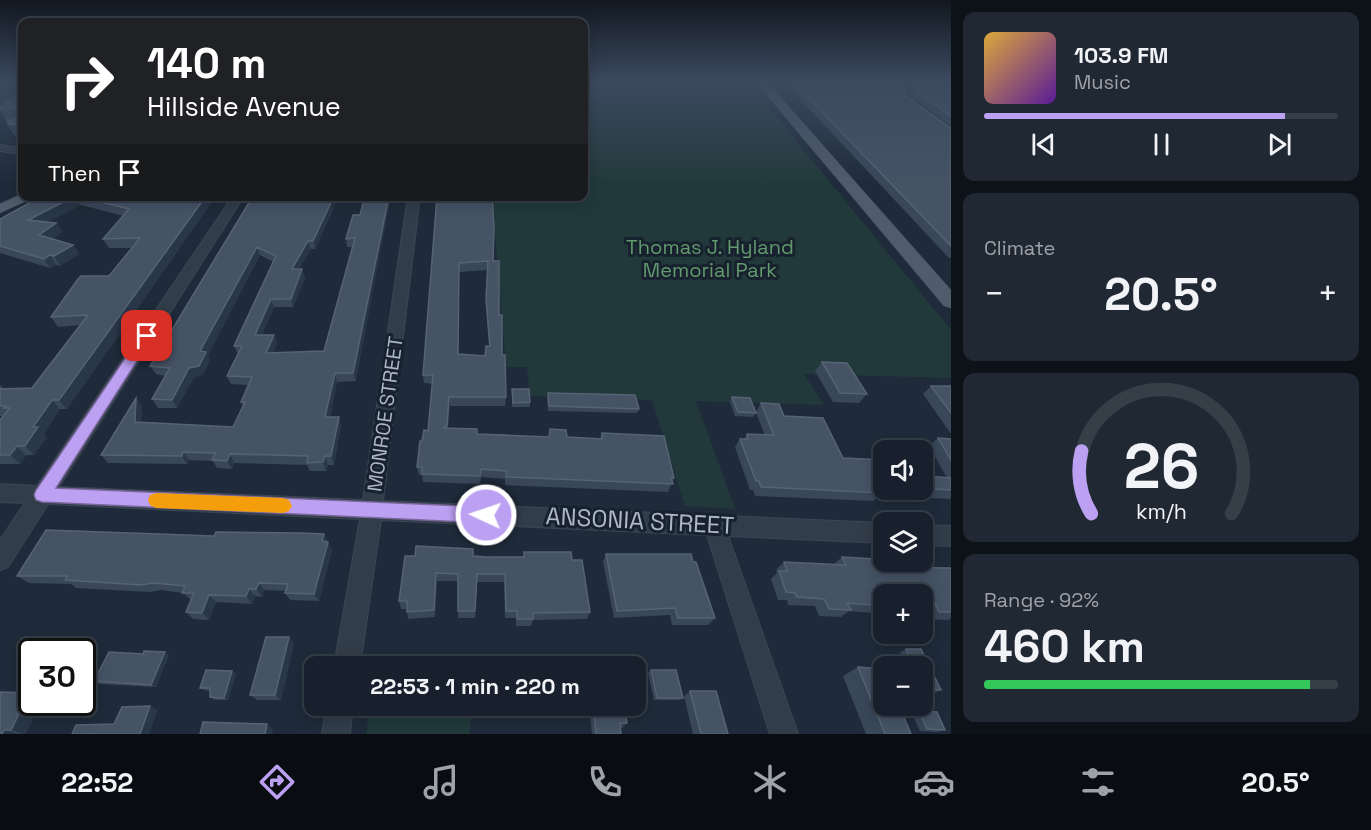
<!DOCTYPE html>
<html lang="en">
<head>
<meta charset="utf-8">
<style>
	:root { --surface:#17202c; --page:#202834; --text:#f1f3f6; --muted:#9ea3a9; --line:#363e48; --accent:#bca0f2 }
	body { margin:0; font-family:"Space Grotesk",sans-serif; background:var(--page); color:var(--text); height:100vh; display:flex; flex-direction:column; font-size:22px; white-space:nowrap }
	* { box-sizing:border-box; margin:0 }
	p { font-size:20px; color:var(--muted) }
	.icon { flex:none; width:33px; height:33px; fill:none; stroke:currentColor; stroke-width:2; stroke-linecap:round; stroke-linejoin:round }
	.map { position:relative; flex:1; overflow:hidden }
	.drawer { display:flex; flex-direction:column; gap:12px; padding:12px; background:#0d1218; width:420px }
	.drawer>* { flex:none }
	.banner { position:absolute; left:18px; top:18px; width:570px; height:183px; border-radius:12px; box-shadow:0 3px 15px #0003,0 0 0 2px var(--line); background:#202124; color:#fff; overflow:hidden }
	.buttons { position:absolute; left:873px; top:440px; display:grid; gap:12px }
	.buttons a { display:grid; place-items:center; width:60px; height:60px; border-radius:12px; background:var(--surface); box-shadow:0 3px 15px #0003,0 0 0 2px var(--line); font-size:30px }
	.speed { position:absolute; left:18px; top:638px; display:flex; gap:12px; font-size:30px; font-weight:700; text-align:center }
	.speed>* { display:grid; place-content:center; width:78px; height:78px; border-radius:50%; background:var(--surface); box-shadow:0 3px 15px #0003,0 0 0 2px var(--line); line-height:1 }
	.speed .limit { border:3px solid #111; border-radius:9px; background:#fff; color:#111 }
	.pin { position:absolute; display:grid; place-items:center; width:51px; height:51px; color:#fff; margin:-26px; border-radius:12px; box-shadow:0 3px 9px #0006 }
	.me { position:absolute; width:66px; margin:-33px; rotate:273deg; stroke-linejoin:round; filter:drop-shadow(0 0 4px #0008) }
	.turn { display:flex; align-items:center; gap:21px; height:126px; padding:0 30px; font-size:27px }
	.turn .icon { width:78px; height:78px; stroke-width:2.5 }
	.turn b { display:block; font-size:42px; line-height:51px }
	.then { display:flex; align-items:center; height:57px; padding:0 30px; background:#0003; gap:12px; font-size:22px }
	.big { font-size:45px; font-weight:700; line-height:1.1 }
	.drawer .tile { flex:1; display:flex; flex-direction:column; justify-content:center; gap:9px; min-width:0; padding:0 21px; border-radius:12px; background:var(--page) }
	.drawer .dial { align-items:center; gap:0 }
	.dial svg { height:156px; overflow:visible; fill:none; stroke:var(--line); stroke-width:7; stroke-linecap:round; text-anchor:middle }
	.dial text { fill:var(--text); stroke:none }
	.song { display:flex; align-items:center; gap:18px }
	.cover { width:72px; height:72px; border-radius:9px; background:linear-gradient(135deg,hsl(40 70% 55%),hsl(270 70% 35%)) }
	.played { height:6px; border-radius:3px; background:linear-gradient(90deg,var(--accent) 85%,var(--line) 85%) }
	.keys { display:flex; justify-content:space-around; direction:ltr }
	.heat { display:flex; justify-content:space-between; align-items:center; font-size:33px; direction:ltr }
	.charge { height:9px; border-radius:4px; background:linear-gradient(90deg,#34c759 92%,var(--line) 0) }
	.trip { position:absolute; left:304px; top:656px; width:342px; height:60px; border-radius:12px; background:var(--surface); box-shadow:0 3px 15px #0003,0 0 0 2px var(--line); font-weight:700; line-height:60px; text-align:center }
	.dock { display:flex; height:96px; justify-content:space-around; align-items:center; background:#090d12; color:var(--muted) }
	.dock .icon { width:42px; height:42px }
	.dock .selected { color:var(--accent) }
	.dock b { font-size:27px; color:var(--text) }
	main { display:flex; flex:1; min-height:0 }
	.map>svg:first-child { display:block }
</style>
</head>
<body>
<main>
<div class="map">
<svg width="951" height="734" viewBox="0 0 951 734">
	<rect width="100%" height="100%" fill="#1f2b3a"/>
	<path fill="#21393b" d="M584,82H748L951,330V378L804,374L824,405L696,401L735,509L685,506L652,400L530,396L527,367H506L492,197L584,196Z
		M369,713L471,714L470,734H366Z"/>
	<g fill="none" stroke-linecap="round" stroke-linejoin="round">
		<defs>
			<path id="minor" d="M903,82H911L910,98L951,129V136L903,101Z
				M19,87H22V93L0,109V102Z
				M0,145L22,148V154L0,151Z
				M233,196H244L59,487L363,500L408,196H420L383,501L884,523V543L728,536L798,734H770L707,535L381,520L360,666H334L360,519L48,504L8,567L0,570V540L25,503L0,502V484L37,486Z
				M922,525L951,526V546L922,545Z
				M327,705H353L350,734H322Z"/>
			<path id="major" d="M756,82H767L951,290V308L944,306Z
				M22,194V196H37L0,213V204Z"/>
		</defs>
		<use href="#minor" stroke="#3c4654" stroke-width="2"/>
		<use href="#major" stroke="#3c4654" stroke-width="1"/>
		<use href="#minor" fill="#323d4a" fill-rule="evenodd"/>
		<use href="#major" fill="#505c6b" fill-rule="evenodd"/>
	</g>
	<path fill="#394759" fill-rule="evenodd" d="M0,82H22V85V84L3,85L8,93L0,99Z
		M787,82H904L905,96L951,128V258L948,257L786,84Z
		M916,82H951V126L912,97L913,88Z
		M22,91V137L15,136L7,124L9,123L8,121H6L0,111V108Z
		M42,196H216L67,409H60L44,434L47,437L34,455H26L20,464H0V420L4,416H0V385L4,389L32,388L80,325L58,327L51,317L109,276L132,248H109L103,239L124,216L81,205L47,222L56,223L62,232L53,239L73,245L79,254L60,266L56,265L50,268L0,253V219Z
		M253,196H339L315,249H311L299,269H302L305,278L293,307H274L262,335H274L277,343L273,353L324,351L353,247H347L346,239L360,215L356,381L337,382L330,417L341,426L334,465H328L326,471H310L307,465L234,463L232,469L217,468L213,461L189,460L187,464L108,463L101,455L142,406L141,422L233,427L243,406L241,402L248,385L231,384L227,376L238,354L234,346L273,262L260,255L208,355L210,360L203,374L194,377L177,408H158L152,399L166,376L156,374L150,366Z
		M437,196L493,261L499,315L506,397L505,406H450L448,428L477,434L549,437L550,429L567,437L600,439L602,433L674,478L668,492L505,485V479L481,477L480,484L423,482L422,475H419L417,467L422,441L428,431L433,384L424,383L423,375ZM488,270L486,307L489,346L485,356L458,354L459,272Z
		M822,362L867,394L859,403L833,402L815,371Z
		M931,386H951V434L923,394Z
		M512,389L530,402V407H512Z
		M548,393L639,409L637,413L548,411L547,397Z
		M732,397L756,412L761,403L784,416L843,458L884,460V489H922V468L928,476L947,478L929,446L938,438L951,439V497L950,499L909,497L906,499L877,497L873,501L755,496L753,490H750L735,447L740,439H744L747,434L765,435L756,413L753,417L735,416L730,402Z
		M324,534L332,550L319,601L290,600L285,593L286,591L264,590L262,597L255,596L252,604L216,602L209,620L193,619L186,612L191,600L183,593L161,590L150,592L76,588L71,584L29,583L17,576L214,536Z
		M524,552L572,560L590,612L587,619L533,620L531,626H516V618H505L504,582H477L475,618H458V581H437L435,617L408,619L407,609H401L399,601L405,556H473L486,557H523Z
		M606,554L693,562L715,618L708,625H672L670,615L614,618L603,562Z
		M842,557L879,567L951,568V618L948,620L927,619L922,611V594H884V614L849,611L841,617L819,616L815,606L788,605L787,600H778L771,579L777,573L776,570L784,562L834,564Z
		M289,637L294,643L281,700H257L250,695Z
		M906,649H921L941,690L934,693L922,692V666H906L900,652Z
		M169,655L156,687L100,684L94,681Z
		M858,667L911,734H866L843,676Z
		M651,670L683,698L680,700H654L648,673Z
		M232,671L236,674L228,700H214L210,697V691L204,690L200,688Z
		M690,691L728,734H693L684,696Z
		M28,693L32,695L31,718L33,719L25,734H0Z
		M456,705H555L553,710L457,708Z
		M589,705H624L627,723L622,728H621V734H592Z
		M919,711L945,730L938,732L920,731L912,714Z"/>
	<path fill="#293748" d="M2,82L8,93L1,99L0,97V83Z
		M76,196L81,205L34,229L28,220Z
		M206,196H216L67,409L59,400Z
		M334,196H339L315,249L313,241Z
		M389,196H391L356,381L353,373Z
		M56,223L62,232L45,244L39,235Z
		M308,241L311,249L294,278L292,269Z
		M73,245L79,254L60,266L54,256Z
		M257,247L260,255L208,355L210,360L203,374L194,377L177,408L172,400L189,368L200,351Z
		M50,255L56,265L50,268L44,259Z
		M302,269L305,278L293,307L291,299Z
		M271,299L274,307L259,343L255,335Z
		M274,335L277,343L270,362L266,353Z
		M335,373L337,382L328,426L325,417Z
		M449,397L450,406L447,435L444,436Z
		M136,398L142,406L141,430L135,422Z
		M52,400L60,409L44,434L47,437L34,455L25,446L33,427Z
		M339,417L341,426L334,465L331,456Z
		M17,446L26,455L20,464L10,455Z
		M183,452L189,460L187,464L182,456Z
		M230,454L234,463L232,469L227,461Z
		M325,456L328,465L326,471L323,462Z
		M324,534L328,542L322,541Z
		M328,542L332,550L319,601L314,594Z
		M436,573L437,581L435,617L434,610Z
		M259,583L264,590L262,597L256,589Z
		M249,589L255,596L252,604L246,596Z
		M209,595L216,602L209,620L202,613Z
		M289,637L294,643L281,700L275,695Z
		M165,652L169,655L156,687L151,685Z
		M232,671L236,674L228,700L224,698Z
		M28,693L32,695V702H39L31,718L33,719L25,734H23L11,730L17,714Z
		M150,706L158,710L149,734H140Z
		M267,724L273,729L272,734H265Z
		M4,730L18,734H2Z"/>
	<path fill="#455365" stroke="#566374" stroke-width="1.5" fill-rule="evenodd" d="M793,82H904L905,96L951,128V246Z
		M916,82L951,83V116L916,91Z
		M22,91V108L0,109V108Z
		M22,116V125L7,124L12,122L8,121Z
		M42,196H75L28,220L56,223L39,235L73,245L54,256L50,255L44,259L0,246V219Z
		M77,196H206L59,400H52L33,427H38L25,446H17L10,455H0V420L10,408H4L6,406H0V389L32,388L88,315L51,317L78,279L81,276H109L140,238L103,239L129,209Z
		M253,196H334L313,241H308L292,269H302L291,299H271L255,335H274L266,353L324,351L355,238L346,239L353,215H360L365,196H389L353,373H335L325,417H339L331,456H325L323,462L307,463L308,456L230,454L227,461L212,460L215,453L183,452L182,456L101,455L136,398L135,422L233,427L245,402H241L252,377L227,376L242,346H234L276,256L257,247L200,351L206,352L199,366L189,368L172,400L152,399L170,368L150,366Z
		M437,196H492L494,227L493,261H499V315H502V355H505L506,397H449L447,426L443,428L477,429V434L549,437L550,429L566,430L567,437L602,439V433L664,436L674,478H671L673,484L506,477V471L481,469L480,476L422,474V467H417L420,441H422L424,430L428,431L433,375H423ZM488,261L486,299L490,346H486L485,356L458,354L459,263Z
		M822,362L847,363L867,394L840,393Z
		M931,386H951V413Z
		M512,389H529L530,402L513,403Z
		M548,393L635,395L639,409L549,406Z
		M732,397L750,398L756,413L738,412Z
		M761,403L779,404L784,416L823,418L843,458L884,460V488H879L882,493L761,487L759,481H756L740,439H748L747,434L774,435Z
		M938,438L951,439V460Z
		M922,468L928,476L951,478V490L922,488Z
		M892,489H914L916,491Z
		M46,530L214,536L216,532L300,533L324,534L322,541L328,542L314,594L285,593L288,584L259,583L256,589H249L246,596L209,595L202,613L186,612L194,593H182L185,586L153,583L141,585L65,580L67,576H17Z
		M416,546L473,549V556L486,557H524V552H571L572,560H582L590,612L533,613V619H517V611H506L505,574H477L475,611H458V574L436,573L434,610L407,612V601H399L405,556H415Z
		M606,554H691L693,562H696L715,618H678L675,608L617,611Z
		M842,557L875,559L879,567L951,568V612H939L935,603H922V594H884V606L847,603L851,610L829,609L824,599L797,597L795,593L786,592L779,571H787L784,562L846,565Z
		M266,637H289L275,695H250Z
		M53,648L77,650L76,651H51Z
		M906,649H921L941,690L924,689L922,685V666H914Z
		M144,651L165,652L151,685L94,681L109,652L143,654Z
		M858,667L884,669V705H899L911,734H885Z
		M206,670L232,671L224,698L210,697V688H200Z
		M651,670H676L683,698H657Z
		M690,691H716L728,734H701Z
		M0,692L28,693L17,714H19L11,730H4L2,734H0Z
		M593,705H624L627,723H620L621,734H596Z
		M150,706L140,734H72L76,725L114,724L122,707Z
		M919,711L937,712L945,730L927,729Z
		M203,722L267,724L265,734H200Z"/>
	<linearGradient id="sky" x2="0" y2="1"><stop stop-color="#111820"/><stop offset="0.44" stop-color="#3c4a60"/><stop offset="1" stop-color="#3c4a60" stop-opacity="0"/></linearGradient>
	<rect width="951" height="185" fill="url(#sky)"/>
	<path fill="#bca0f2" stroke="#7a689d" stroke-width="1.5" d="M147,331L153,336L56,488L486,507L492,509L495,515L492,520L486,523L42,502L36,500L34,495L36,490L142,333Z"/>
	<path fill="#f59e0b" d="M156,493L283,498L289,500L292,506L289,511L283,513L156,508L150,505L148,500L150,495Z"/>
	<g text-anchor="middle" stroke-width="6" stroke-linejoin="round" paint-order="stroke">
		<g font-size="20" fill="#62996d" stroke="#18222f">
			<text x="710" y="254">Thomas J. Hyland<tspan x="710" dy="23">Memorial Park</tspan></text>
		</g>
		<g font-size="20" fill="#adb7c7" stroke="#18222f">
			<text transform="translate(385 414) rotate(-82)" y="7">MONROE STREET</text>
		</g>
		<g font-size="24" fill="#adb7c7" stroke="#18222f">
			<text transform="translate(640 521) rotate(3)" y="8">ANSONIA STREET</text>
		</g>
	</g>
</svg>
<div class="buttons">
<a><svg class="icon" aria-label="sound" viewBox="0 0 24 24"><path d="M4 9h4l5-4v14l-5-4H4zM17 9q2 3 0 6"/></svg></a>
<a><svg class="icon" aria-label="layers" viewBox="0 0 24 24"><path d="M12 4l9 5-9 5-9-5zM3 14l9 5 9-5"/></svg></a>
<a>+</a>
<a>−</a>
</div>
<div class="speed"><div class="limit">30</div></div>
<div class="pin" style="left:147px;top:336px;background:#d93025"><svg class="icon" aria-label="arrive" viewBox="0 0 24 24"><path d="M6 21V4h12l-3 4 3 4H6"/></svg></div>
<svg class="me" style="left:486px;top:515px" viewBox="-20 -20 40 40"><circle r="17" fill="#bca0f2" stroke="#fff" stroke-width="3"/><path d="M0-11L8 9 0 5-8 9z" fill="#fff"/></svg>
<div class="trip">22:53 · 1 min · 220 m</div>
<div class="banner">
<div class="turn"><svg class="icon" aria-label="right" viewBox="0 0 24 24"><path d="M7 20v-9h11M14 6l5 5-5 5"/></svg><div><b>140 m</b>Hillside Avenue</div></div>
<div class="then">Then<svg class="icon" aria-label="arrive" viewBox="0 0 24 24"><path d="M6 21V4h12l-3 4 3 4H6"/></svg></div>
</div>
</div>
<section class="drawer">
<div class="tile">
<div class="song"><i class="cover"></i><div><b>103.9 FM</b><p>Music</p></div></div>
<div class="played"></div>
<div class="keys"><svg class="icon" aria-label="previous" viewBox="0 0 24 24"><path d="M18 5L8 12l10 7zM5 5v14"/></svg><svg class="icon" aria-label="pause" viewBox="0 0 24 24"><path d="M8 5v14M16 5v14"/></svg><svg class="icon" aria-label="next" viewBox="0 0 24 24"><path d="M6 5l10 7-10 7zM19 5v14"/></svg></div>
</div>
<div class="tile"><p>Climate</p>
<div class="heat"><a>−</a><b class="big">20.5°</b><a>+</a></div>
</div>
<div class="tile dial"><svg viewBox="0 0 100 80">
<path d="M14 69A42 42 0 1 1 86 69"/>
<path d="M14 69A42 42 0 0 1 9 37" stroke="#bca0f2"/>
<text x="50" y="56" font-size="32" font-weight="700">26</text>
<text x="50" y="72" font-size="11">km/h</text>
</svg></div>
<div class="tile"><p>Range · 92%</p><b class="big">460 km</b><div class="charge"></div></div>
</section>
</main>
<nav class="dock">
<b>22:52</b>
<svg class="icon selected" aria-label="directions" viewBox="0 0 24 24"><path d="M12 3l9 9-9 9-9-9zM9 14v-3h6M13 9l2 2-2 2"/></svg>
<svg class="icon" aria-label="music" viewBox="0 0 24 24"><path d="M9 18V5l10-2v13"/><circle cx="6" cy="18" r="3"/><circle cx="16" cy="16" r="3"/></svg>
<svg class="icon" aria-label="phone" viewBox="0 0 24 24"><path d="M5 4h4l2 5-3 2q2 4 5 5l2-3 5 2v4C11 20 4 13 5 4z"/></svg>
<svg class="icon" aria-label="climate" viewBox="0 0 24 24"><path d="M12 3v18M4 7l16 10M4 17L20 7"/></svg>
<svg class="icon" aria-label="car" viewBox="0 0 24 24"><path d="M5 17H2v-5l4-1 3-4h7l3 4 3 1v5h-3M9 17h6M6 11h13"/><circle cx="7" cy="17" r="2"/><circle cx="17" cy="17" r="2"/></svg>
<svg class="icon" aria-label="filters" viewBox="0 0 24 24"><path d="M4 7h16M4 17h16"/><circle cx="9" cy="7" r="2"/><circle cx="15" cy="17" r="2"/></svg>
<b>20.5°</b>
</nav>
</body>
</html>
